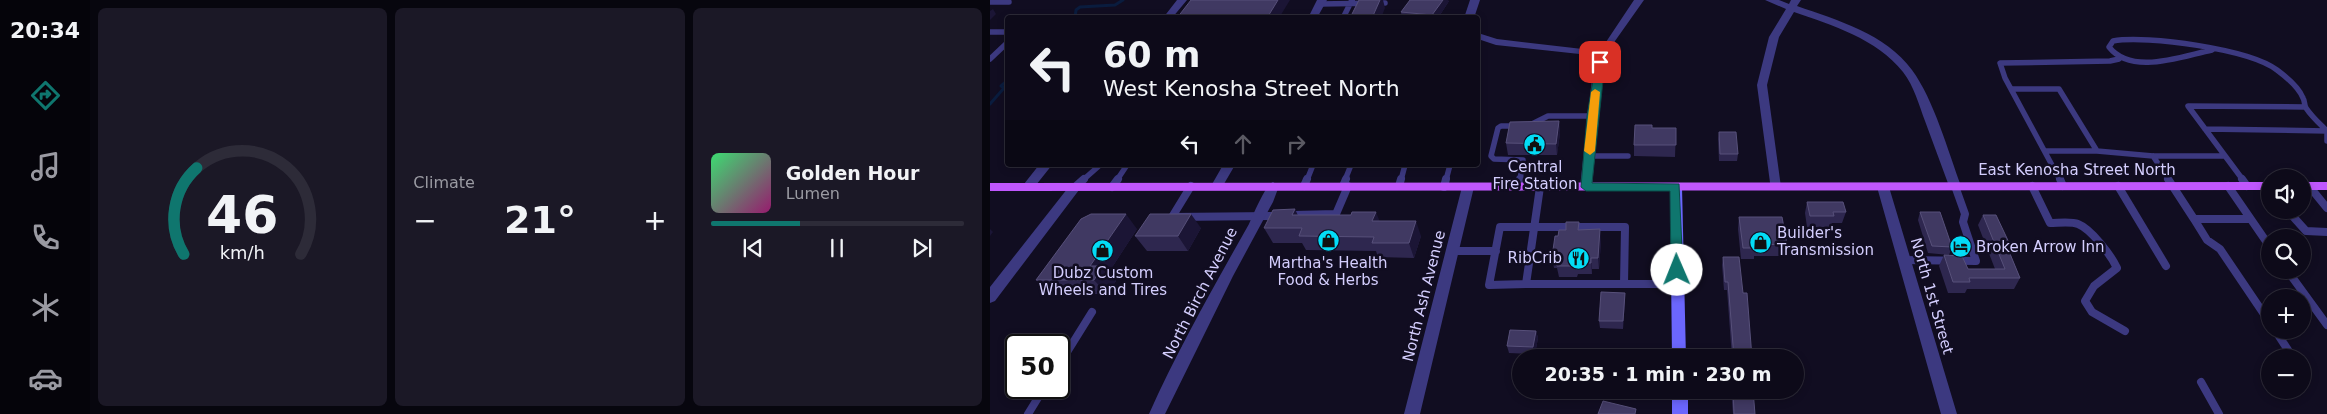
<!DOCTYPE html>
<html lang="en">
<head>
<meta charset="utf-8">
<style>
	:root { --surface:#0d0a19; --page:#1b1826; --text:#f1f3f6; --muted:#9a9aa2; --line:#2d2b38; --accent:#0f766e }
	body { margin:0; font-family:"DejaVu Sans",sans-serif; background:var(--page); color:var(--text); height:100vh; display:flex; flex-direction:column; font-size:19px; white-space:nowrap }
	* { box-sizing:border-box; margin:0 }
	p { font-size:16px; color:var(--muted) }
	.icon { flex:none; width:28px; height:28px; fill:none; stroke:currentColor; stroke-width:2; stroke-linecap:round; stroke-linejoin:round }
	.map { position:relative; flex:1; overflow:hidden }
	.drawer { display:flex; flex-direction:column; gap:8px; padding:8px; background:#07060e; width:900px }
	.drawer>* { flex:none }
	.banner { position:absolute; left:15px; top:15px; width:475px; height:152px; border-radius:5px; box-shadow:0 2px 8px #0003,0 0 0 1px var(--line); background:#0d0a19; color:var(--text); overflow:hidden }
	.controls { position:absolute; left:1271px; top:169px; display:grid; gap:10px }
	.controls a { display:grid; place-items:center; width:50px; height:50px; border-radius:50%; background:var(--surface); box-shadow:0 2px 8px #0003,0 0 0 1px var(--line); font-size:25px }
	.speed { position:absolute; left:15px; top:334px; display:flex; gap:10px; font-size:25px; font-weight:700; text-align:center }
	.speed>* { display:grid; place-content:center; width:65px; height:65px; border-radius:50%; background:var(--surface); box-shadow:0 2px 8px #0003,0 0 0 1px var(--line); line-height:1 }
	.speed .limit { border:2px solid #111; border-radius:8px; background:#fff; color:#111 }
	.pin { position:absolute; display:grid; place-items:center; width:42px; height:42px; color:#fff; margin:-21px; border-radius:10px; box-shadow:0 2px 8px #0006 }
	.me { position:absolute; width:55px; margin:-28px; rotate:359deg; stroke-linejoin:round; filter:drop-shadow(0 0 4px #0008) }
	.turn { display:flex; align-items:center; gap:18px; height:105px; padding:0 15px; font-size:22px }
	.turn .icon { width:65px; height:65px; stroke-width:2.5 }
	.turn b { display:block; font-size:35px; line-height:42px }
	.lanes { display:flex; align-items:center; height:48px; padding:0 15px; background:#0003; justify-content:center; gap:25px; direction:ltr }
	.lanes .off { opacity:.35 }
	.big { font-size:38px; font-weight:800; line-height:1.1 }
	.drawer .tile { flex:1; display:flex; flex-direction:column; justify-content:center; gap:8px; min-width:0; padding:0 18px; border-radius:8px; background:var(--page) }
	.drawer .dial { align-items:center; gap:0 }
	.dial svg { height:130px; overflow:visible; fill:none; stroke:var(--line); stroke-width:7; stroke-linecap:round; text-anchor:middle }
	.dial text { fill:var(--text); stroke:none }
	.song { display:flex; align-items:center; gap:15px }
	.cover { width:60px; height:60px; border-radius:8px; background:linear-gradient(135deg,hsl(140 70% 55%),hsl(320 70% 35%)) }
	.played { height:5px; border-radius:2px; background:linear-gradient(90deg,var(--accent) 35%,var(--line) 35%) }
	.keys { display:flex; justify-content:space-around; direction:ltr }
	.heat { display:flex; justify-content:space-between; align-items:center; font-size:28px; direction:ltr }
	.drawer .tiles { flex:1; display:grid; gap:8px; grid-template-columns:repeat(3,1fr) }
	.trip { position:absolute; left:522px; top:349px; width:292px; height:50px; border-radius:25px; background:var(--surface); box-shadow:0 2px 8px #0003,0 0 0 1px var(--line); font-weight:800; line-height:50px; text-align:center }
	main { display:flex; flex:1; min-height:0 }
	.tab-bar { display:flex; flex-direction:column; width:90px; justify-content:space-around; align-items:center; background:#05040a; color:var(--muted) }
	.tab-bar .icon { width:35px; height:35px }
	.tab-bar .current { color:var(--accent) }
	.tab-bar b { font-size:22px; color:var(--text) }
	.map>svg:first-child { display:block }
</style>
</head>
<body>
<main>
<nav class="tab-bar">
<b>20:34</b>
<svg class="icon current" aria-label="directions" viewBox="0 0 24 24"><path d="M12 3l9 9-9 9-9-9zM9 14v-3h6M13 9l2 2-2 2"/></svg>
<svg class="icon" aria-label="music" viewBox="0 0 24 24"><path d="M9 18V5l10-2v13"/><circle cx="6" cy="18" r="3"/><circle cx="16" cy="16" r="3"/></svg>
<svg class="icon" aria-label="phone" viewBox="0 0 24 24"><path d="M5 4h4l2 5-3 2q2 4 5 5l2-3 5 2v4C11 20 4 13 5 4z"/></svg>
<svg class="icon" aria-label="climate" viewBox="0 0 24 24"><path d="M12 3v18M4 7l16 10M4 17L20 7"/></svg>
<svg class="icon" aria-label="car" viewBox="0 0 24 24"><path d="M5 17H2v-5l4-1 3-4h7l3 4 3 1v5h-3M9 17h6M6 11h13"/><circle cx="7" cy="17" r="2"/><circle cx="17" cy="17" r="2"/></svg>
</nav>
<section class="drawer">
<div class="tiles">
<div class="tile dial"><svg viewBox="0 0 100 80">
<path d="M14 69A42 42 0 1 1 86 69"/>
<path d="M14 69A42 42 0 0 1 22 16" stroke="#0f766e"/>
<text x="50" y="56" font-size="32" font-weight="700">46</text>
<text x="50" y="72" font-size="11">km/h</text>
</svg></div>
<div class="tile"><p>Climate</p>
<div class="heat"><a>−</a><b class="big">21°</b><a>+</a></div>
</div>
<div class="tile">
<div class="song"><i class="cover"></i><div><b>Golden Hour</b><p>Lumen</p></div></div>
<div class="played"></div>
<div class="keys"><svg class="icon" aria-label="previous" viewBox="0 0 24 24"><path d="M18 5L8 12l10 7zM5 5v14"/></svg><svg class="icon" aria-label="pause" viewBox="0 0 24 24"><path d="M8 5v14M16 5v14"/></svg><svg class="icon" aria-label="next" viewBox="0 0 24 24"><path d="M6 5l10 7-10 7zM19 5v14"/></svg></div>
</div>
</div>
</section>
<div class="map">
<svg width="1337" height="414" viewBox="0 0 1337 414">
	<rect width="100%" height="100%" fill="#110d21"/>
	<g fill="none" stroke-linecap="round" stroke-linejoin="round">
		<path stroke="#0a1c3e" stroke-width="3" d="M85,18L86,10L90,7L125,5L133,0
			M0,104L14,88L11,86L18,80"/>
		<path stroke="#3c3980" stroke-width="5.5" d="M0,2H19
			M329,4L395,3
			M353,18L362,0
			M0,32H18
			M1222,50C1192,56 1142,76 1119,47L1123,41C1157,35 1259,49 1287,70C1295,76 1309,88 1313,98C1315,101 1314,105 1316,108C1322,117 1330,124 1337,131V141
			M0,59L18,42
			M1023,89H1069L1107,151H1056
			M540,125L558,116H603
			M527,126H511L508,128L501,156L504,159L533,160L530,180
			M1215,129L1337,131
			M1107,151L1163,156H1235
			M599,156H638
			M1163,156L1179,180
			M93,180L110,165
			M127,180L137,165
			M317,180L323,165
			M355,180L361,165
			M411,180L415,165
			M456,180L460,165
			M1070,180L1015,78L1010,63L1120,61L1129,59
			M1253,180L1198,106L1315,107"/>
		<path stroke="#3c3980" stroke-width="8" d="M1070,179L1073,186
			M1178,179L1204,219H1260
			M1252,179L1257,186
			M201,186L182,217L288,216
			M314,186L317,179
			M353,186L356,179
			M409,186L411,179
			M1042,186L1060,223C1068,223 1081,221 1088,224C1101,229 1121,255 1127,268L1104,286L1095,301L1102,312L1135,331
			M1128,186L1176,266
			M1238,186L1280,247
			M1319,186L1337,208
			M85,187L94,179
			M122,187L128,179
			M454,187L456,179
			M529,187L530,179
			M550,187L536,284H687
			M1297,210L1316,231L1337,232
			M304,215L346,214L358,186
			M1204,219L1217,240L1230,249L1280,323
			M463,251H506
			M914,260L986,261L973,222L975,214L965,186
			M1297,270L1337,325
			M536,284L499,285L510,227H635L634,284
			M1285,330L1298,350
			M69,365L102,312
			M1211,382L1229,414
			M38,414L54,388"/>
		<path fill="#3c3980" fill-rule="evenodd" d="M187,0H197L182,18H173Z
			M327,0H337L327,18H318Z
			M480,0H490L484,18H474Z
			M644,0H654L625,41L613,69L602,187L596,191L590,187L603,69L608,56L506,45L488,39V33L507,39L610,51Z
			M775,0H789L799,4L801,0H811L807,6C847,20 896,34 922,70C944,100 958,151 971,186L969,189L965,190L959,186C951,164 943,143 935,121C929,105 924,86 913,72C887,39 842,25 804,12L789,37L777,85L791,187L789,190H781L767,85L779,37L796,9Z
			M49,165H62L42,190H34L32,187L34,184Z
			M233,165H245L231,189H223L221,186Z
			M283,182L289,186L283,202L243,276L175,414H159C188,349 224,286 259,224C263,215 276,184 283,182Z
			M85,183L89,184L91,187L89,190L5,301L0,303V287L81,184Z
			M478,183L484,187L430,414H414L472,187Z
			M893,183L899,187L967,414H951L887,187Z"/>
		<path fill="#6b66fd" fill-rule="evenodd" d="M686,183L692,187L696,358H682L680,187Z
			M682,390H698V414H682Z"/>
		<path fill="#c057fd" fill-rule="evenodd" d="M1280,182V190L0,191V183Z
			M1312,182H1337V190H1312Z"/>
	</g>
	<path fill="#2e274f" d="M459,1L448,18H412L411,12Z
		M569,121L570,133L567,155H518L516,143Z
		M662,128H686L685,157L644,156V145Z
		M729,132L748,154L747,161H729L728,139Z
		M287,165H318L317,167H288Z
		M817,202L856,212L852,223H842L841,227H817L815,213Z
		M930,212L962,247L959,255L938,253L928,220Z
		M308,215L389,221L431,236L424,258L388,257L386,251L316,250L312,243H283L274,228Z
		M993,215L1022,249L1020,253L1030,278L1024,289H977L975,293H958L949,266L954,255L978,269H1005L988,225Z
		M749,217L797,244L795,256H764V259H751L748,229Z
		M211,228L198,251H157L145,236Z
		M147,229L119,272L126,281L117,294H60L46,280Z
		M590,230L611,241L609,269H602V274H588L587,277H569L567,268H564L562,257Z
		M733,257L753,293L762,358H742L737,290H734L732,265Z
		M635,293V300L633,329L610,328L609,321Z
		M546,331L548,338L545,354L519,353L517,346Z
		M741,390H763L765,414H743Z"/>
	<path fill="#1b1535" d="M288,0H300L289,18H277Z
		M390,0H393L395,8L391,18H382Z
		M453,0H458L459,1L448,18H442V15Z
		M3,9L6,14L0,20V11Z
		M569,121L570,133L567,155L566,144Z
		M305,209L312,224L302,215Z
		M386,212L392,227L382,221Z
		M136,214L147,229L119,272L126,281L117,294L104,280L100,266Z
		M201,214L211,228L198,251L188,236Z
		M426,221L431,236L424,258L419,243Z
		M0,229L3,232L0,236Z
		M610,229L611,241L609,269L608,258Z
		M601,258L602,269V274L601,263Z
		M635,293V300L633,329V321Z
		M546,331L548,338L545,354L543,347Z"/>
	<path fill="#403962" stroke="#57507a" d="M201,0H288L277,18H187Z
		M369,0H390L382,18H360Z
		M420,0H453L442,15L411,12Z
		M569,121L566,144L516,143L520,122Z
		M645,125H662V128H686V145H644Z
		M729,132H746L748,154H730Z
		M817,202H853L856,212H843L844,216H820Z
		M305,209L302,215H361L362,212H386L382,221H426L419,243H382L384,237L309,236L312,228H274L283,210Z
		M930,212H950L962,247L942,246Z
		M101,214H136L100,266H113L104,280H46L91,219Z
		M160,214H201L188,236H145Z
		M993,215H1006L1022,249H1018L1030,278H979L980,282H963L954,255L972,256L978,269H1015Z
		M749,217H792L797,244L765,245L766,248H753Z
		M576,222H589L588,230L610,229L608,258H601V263H586V266H567L568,257H562L565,236H568L569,230H576Z
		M733,257H749L753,293H757L762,358H744L738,282H735Z
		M611,292L635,293L633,321H609Z
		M520,330L546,331L543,347L517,346Z
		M743,390H763L765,414H744Z
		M613,401L646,409L645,414H608Z"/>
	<path fill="#0f766e" stroke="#0a4d48" d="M610,59L615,62L602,183L689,184L693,270L691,274L687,275L681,270L680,191H596L591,187L597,116L606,62Z"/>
	<path fill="#f59e0b" d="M605,89L610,92L605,151L600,155L594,151L601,92Z"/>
	<defs>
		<symbol id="civic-disc" viewBox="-11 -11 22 22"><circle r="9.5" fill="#03dcf6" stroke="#110d21"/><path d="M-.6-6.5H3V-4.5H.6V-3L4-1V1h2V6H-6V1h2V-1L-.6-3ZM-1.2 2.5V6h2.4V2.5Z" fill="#111"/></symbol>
		<symbol id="shop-disc" viewBox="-11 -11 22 22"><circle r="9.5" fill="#03dcf6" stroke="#110d21"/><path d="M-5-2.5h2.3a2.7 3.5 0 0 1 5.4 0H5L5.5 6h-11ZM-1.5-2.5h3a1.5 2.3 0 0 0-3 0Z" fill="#111"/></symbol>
		<symbol id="hotel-disc" viewBox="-11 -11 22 22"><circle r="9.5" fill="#03dcf6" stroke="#110d21"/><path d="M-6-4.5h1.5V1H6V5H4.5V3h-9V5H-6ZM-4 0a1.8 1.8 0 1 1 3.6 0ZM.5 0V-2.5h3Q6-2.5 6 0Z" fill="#111"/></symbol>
		<symbol id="restaurant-disc" viewBox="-11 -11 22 22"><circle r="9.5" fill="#03dcf6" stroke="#110d21"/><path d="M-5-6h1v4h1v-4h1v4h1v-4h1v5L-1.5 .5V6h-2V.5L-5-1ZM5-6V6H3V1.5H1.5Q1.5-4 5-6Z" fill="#111"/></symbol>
	</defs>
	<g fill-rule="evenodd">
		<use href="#civic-disc" x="532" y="132" width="25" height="25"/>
		<use href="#shop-disc" x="326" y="228" width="25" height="25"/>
		<use href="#shop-disc" x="758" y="230" width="25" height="25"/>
		<use href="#hotel-disc" x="958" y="234" width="25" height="25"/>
		<use href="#shop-disc" x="100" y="238" width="25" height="25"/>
		<use href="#restaurant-disc" x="576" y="246" width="25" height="25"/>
	</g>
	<g text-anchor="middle" stroke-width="5" stroke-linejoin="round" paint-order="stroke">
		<g font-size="15" fill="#d4cefe" stroke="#110d21">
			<text x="545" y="172">Central<tspan x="545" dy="17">Fire Station</tspan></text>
			<text x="787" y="238" text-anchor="start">Builder's<tspan x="787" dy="17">Transmission</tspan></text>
			<text x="986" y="252" text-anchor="start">Broken Arrow Inn</text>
			<text x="572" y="263" text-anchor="end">RibCrib</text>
			<text x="338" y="268">Martha's Health<tspan x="338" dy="17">Food &amp; Herbs</tspan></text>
			<text x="113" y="278">Dubz Custom<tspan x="113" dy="17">Wheels and Tires</tspan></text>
		</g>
		<g font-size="15" fill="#d4cefe" stroke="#110d21">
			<text x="1087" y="175">East Kenosha Street North</text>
			<text transform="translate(210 293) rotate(-63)" y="5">North Birch Avenue</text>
			<text transform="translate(434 296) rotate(-76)" y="5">North Ash Avenue</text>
			<text transform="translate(942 296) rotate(74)" y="5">North 1st Street</text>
		</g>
	</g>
</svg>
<div class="controls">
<a><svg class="icon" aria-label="sound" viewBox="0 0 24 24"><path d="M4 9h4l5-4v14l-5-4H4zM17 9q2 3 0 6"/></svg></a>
<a><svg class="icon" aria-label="search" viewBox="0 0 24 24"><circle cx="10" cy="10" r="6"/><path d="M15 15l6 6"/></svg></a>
<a>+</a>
<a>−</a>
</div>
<div class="speed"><div class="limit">50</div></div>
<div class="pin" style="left:610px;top:62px;background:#d93025"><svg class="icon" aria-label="arrive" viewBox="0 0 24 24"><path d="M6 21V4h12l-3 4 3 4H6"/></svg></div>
<svg class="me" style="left:687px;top:270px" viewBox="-20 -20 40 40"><circle r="19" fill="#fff"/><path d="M0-13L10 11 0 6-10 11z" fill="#0f766e"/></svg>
<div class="trip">20:35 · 1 min · 230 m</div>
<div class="banner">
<div class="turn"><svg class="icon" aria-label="left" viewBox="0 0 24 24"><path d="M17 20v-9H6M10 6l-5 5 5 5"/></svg><div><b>60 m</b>West Kenosha Street North</div></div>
<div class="lanes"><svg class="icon" aria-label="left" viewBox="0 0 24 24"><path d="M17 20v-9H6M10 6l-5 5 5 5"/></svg><svg class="icon off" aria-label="ahead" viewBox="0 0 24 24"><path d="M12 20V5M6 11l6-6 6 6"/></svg><svg class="icon off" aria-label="right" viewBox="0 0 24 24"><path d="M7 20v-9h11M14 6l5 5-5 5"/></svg></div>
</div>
</div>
</main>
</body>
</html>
